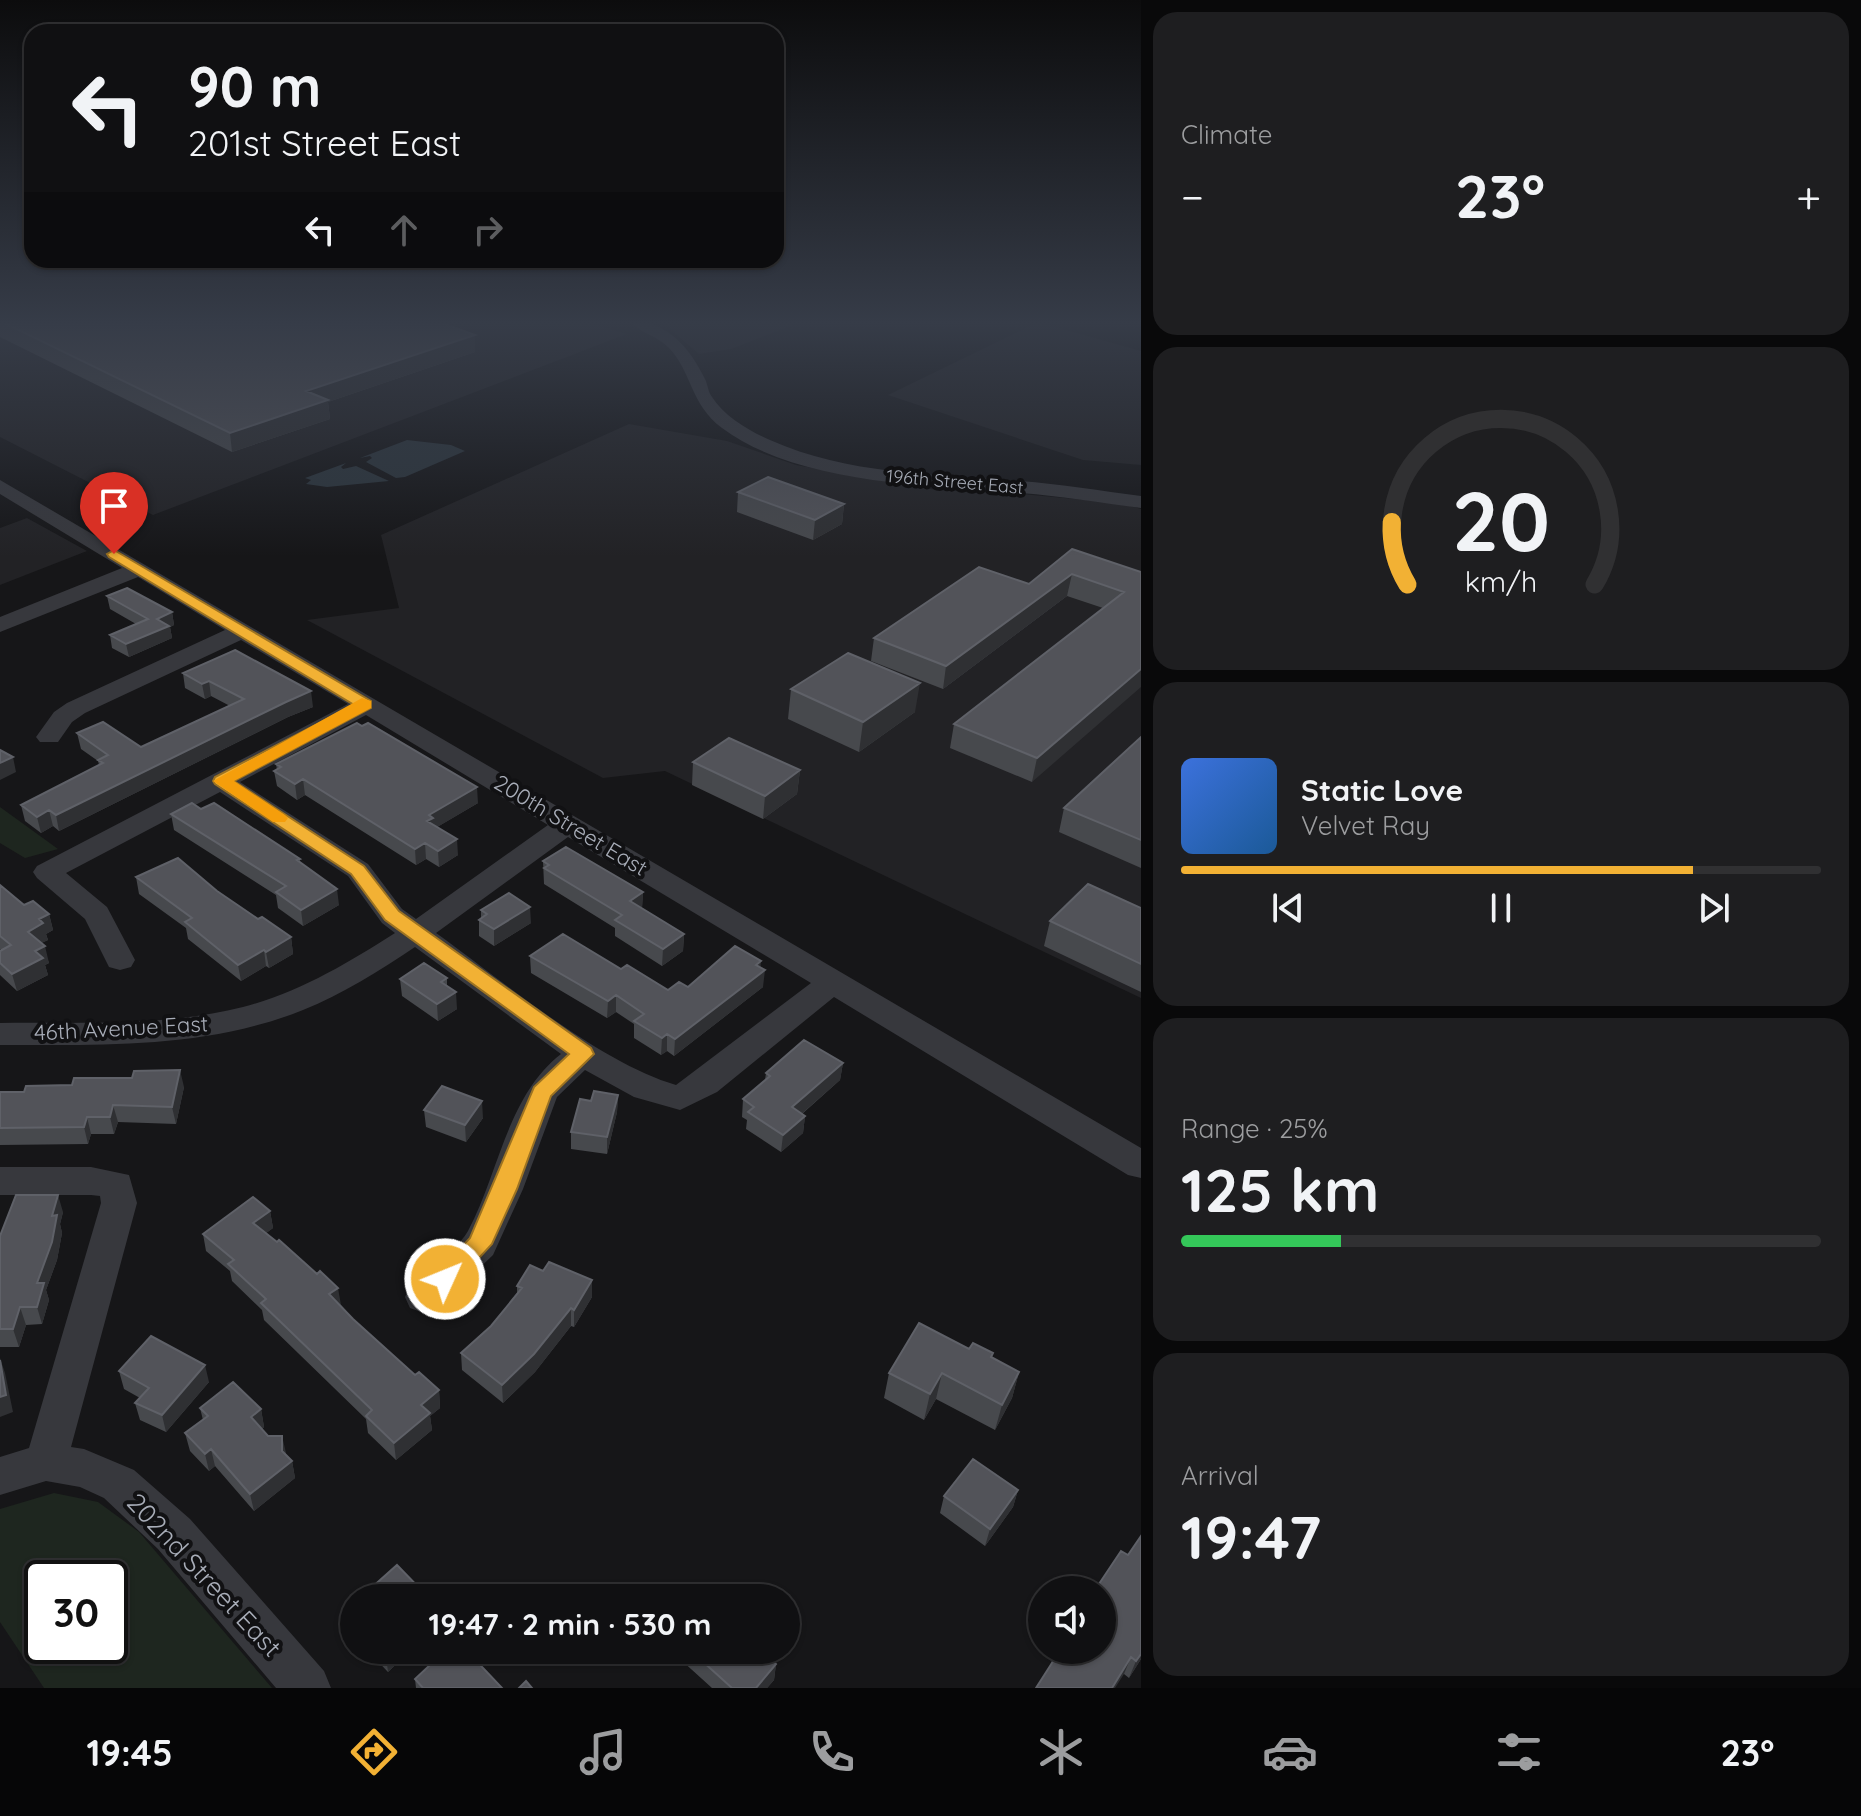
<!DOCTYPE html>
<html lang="en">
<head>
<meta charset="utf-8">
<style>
	:root { --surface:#101012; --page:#1e1e20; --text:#f1f3f6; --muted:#9c9d9f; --line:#303032; --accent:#f2b134 }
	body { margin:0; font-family:Quicksand,sans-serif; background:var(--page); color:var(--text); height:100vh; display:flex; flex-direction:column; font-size:30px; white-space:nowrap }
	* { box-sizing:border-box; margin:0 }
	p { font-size:26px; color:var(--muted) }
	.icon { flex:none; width:44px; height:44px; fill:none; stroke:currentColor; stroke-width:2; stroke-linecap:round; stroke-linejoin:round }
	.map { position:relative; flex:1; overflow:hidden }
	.panel { display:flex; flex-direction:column; gap:12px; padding:12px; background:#09090a; width:720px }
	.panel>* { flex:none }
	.banner { position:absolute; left:24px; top:24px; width:760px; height:244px; border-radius:24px; box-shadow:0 2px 6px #0004,0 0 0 2px var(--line); background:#101012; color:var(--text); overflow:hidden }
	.buttons { position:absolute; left:1028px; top:1576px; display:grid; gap:16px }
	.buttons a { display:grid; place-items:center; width:88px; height:88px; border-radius:50%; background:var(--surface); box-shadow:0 2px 6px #0004,0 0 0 2px var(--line); font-size:40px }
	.speed { position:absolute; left:24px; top:1560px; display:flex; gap:16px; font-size:40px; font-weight:700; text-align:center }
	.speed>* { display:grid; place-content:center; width:104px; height:104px; border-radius:50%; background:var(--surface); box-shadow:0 2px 6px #0004,0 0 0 2px var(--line); line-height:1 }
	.speed .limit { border:4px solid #111; border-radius:12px; background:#fff; color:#111 }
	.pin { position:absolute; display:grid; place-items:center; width:68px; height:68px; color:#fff; margin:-82px -34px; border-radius:50% 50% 50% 0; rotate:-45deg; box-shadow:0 0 8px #0007 }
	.pin .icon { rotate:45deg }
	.me { position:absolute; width:88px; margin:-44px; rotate:46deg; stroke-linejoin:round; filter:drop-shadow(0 0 6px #0008) }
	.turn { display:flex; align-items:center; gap:28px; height:168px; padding:0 32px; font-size:36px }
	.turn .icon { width:104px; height:104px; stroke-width:2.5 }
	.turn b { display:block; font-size:56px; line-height:68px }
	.lanes { display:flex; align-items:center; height:76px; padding:0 32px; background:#0003; justify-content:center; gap:40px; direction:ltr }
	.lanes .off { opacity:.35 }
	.big { font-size:60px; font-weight:700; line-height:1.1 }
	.panel .tile { flex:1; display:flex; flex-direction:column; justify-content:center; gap:12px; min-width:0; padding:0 28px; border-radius:24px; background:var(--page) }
	.panel .dial { align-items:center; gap:0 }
	.dial svg { height:208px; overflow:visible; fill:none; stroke:var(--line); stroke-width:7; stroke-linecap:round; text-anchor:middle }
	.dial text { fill:var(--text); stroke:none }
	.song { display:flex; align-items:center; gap:24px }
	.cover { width:96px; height:96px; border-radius:12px; background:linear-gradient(135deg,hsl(220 70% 55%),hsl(210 70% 35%)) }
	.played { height:8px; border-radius:4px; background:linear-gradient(90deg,var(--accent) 80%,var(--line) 80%) }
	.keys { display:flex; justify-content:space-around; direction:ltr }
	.heat { display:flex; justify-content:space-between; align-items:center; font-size:44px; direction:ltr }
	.charge { height:12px; border-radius:6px; background:linear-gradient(90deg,#34c759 25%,var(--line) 0) }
	.trip { position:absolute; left:340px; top:1584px; width:460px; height:80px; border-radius:40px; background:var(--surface); box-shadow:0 2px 6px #0004,0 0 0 2px var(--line); font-weight:700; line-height:80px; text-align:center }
	.tab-bar { display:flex; height:128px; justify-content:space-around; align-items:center; background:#060607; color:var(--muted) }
	.tab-bar .icon { width:56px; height:56px }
	.tab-bar .current { color:var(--accent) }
	.tab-bar b { font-size:36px; color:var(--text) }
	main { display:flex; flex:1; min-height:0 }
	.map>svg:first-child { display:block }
</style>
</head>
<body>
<main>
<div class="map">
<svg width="1141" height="1688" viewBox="0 0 1141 1688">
	<rect width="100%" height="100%" fill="#161618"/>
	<path fill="#222225" d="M0,321H584L627,334L153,515L0,437Z
		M654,321H803L731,349L699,354L665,325Z
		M1038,322L1141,351V465L1083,460L888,395Z
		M629,424L727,441L796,465L937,490L1021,494L1119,503L1141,509V998L665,771L603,778L307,620L399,608L381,535Z
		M27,518L87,551L0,585V528Z"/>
	<path fill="#1e261f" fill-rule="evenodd" d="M0,807L58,849L25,858L0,843Z
		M54,1493L98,1502L139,1532L272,1688H44L0,1622V1509ZM110,1578V1646H42V1578Z"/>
	<path fill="#2c353c" d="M407,440L451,445L465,451L405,477L396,478L366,462L372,458L370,456L360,458Z
		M346,463L341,467L343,469L356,466L389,481L327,487L306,484L311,480L305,478Z"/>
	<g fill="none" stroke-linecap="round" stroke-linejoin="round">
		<path fill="#37383d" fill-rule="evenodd" d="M629,321C666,319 690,348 705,379C708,385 708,392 712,397C724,416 749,431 770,440C848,475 936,474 1020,481C1061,484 1101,491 1141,496V508C1101,503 1061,496 1021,493C929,485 799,485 722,428C690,404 692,372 669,348C658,336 640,333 629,321Z
			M0,480L1141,1148V1178L1128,1175L834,997L717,1092L680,1110L634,1097L585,1070L557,1097L523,1189L493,1255L438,1308L424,1313L410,1308L405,1297L410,1286C426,1271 458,1249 468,1231C499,1173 507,1096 561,1054L415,947C379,971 343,994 303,1010C206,1049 102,1045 0,1045V1023C80,1022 164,1027 243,1007C298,993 348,963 395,933L382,923L348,876L220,792L66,873L107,907L135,960L131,967L120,970L109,967L85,919L37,878L33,872L37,866L348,704L241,640L85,713L72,722L58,742H40L36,737L54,712L67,703L225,630L138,577L0,632V617L122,568L0,494ZM366,715L548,825L416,919L402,909L368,864L240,782ZM568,837L811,983L676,1085C598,1062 503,981 436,933Z
			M0,1167H91L129,1175L137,1203L71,1447L84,1449L134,1470L190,1519L324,1671L331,1688H276L158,1549L104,1498L80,1487L46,1481L0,1495V1457L29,1448L101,1203L100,1196L91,1195H0Z"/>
	</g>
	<path fill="#47494d" d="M0,321L475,352L328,402L330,419L232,452L0,337Z
		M738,492L844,504L842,524L813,540L737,512Z
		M1072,549L1141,572L1032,782L950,748L954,724L1103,608L1067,596L943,689L871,661L874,638L1029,584Z
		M107,596L172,612L174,625L170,627L172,638L129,657L112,648L110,635L136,624L110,609Z
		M183,673L313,707L288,717L59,831L53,826L41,833L25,821L21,805L99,765L98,761L81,749L77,733L141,747L230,706L211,696L205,699L185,688Z
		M791,689L915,712L859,752L788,719Z
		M1141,737V868L1059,832L1064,808Z
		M693,762L800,770L797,794L763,819L692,785Z
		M276,764L478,803L437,827L458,855L439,867L426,859L416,865L305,795L297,800L277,786L274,771L277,770Z
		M201,809L300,859V862L339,905L303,926L278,908L276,895L174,830L171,814Z
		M543,861L643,892L642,908L684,934L683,951L662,966L615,936V928L544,884Z
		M136,877L217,891L258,919L291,937L293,954L269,968L266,966L241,981L188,939L186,928L139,894Z
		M0,885L24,905L49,914L53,930L46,934L48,940L41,943L49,963L45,965L48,975L17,991L0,975V951L2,950L0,949Z
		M1141,908V992L1044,946L1050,921Z
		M481,910L531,923L494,946L479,936V920L481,918Z
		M530,956L621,969L668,990L688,987L760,968L763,987L674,1056L667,1051L661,1055L634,1038V1024L616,1012L607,1018L531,973Z
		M447,978V986L457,1009L438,1021L402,996L400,979Z
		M843,1063L840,1080L802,1114L805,1116L803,1133L781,1152L746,1129L747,1120L742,1117L743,1099L765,1080L766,1073Z
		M184,1087L176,1124L118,1122L114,1134H91L88,1144L0,1145V1092Z
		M618,1095L617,1112L607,1154L571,1149V1132L591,1101Z
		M424,1110L483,1118L466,1142L426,1127Z
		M270,1211L273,1228L266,1233L341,1305L353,1319L415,1375L439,1390L440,1408L430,1416L432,1430L396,1460L368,1433L366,1419L264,1320L262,1310L232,1281L230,1271L206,1251L203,1234Z
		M63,1212L60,1224L62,1233L57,1260L46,1290L49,1300L42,1324L26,1325L19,1347H0V1236Z
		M543,1271L592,1280V1297L574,1327L571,1326L535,1372L503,1403L462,1370L461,1353L491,1326L517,1293V1286Z
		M969,1349L992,1358L1019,1372L1012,1398L995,1430L936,1399L924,1420L884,1398L889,1373Z
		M119,1371L209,1382L166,1432L140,1420L135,1403L140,1398L124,1389Z
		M200,1408L261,1409L264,1427L262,1429L292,1461L295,1478L254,1511L215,1466L209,1471L190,1451L185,1433L203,1420Z
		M1018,1490L1013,1507L985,1546L940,1513L944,1496Z
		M354,1604V1628L352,1625L349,1608Z
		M367,1650H411L388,1672Z
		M670,1650H761L776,1664L774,1680L767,1688H712Z
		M1056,1650L1141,1659L1129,1678L1124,1674L1050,1666Z
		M415,1679L502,1688H416Z"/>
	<path fill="#2f3033" d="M475,335V352L328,402L330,419L232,452L230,433L306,391Z
		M844,504L842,524L813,540L815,520Z
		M1072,574L1067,596L943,689L946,666Z
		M172,612L174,625L170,627L172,638L129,657L126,644L157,619Z
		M1141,669V687L1032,782L1037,758Z
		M209,681L211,696L205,699L202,684Z
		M920,683L915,712L859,752L863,722Z
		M311,691L313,707L288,717L59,831L56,815L286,702Z
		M13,757L16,772L0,780V763Z
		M800,770L797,794L763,819L765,796Z
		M303,779L305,795L297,800L295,784Z
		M477,787L478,803L434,829L427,821L429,815Z
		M49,810L53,826L41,833L37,817Z
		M457,839L458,855L439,867L438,851Z
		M425,843L426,859L416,865L415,849Z
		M337,889L339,905L303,926L301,910Z
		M643,892L642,908L629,918L630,901Z
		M530,907L531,923L494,946V929Z
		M49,914L53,930L46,934L48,940L32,948L28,932L39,919Z
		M684,934L683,951L662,966L663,949Z
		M291,937L293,954L269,968L266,952Z
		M45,946L49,963L45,965L48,975L17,991L12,974L35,951Z
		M264,950L266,966L241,981L238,965Z
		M761,961L760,974L765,970L763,987L674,1056L675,1039Z
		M456,992L457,1009L438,1021L437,1004Z
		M616,995V1012L607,1018L608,1001Z
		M667,1034V1051L661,1055L662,1038Z
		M843,1063L840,1080L790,1124L792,1107Z
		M180,1070L184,1087L176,1124L172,1107Z
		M618,1095L617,1112L607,1154V1137Z
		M482,1101L483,1118L466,1142L465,1125Z
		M113,1105L118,1122L114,1134L110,1117Z
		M805,1116L803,1133L781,1152L783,1135Z
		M87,1117L91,1134L88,1144L84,1127Z
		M58,1195L63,1212L60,1224L62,1233L57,1260L46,1290L49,1300L42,1324L37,1307V1283L52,1216Z
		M270,1211L273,1228L256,1241L253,1223Z
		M592,1280V1297L574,1327V1310Z
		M338,1288L341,1305L332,1312L329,1294Z
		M20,1307L26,1325L19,1347L13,1329Z
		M571,1308V1326L535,1372L503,1403L502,1385Z
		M0,1358L5,1373L13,1412L0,1417Z
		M205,1365L209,1382L166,1432L162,1415Z
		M1019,1372L1012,1398L995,1430L1002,1405Z
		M942,1373L936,1399L924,1420L930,1394Z
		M439,1390L440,1408L430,1416L432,1430L396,1460L394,1443L421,1405Z
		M261,1409L264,1427L255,1434L251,1417Z
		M282,1436L286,1453L285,1466L292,1461L295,1478L254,1511L250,1494L282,1451Z
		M211,1449L215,1466L209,1471L205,1454Z
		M1018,1490L1013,1507L985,1546L990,1529Z
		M392,1650H411L388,1672L386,1656Z
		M1141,1654V1659L1129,1678L1136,1661Z
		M1131,1657L1124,1674L1115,1688H1112Z
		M776,1664L774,1680L767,1688H756Z"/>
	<path fill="#525359" stroke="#5f6168" stroke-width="2" d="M0,321H436L475,335L306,391L328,400L230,433Z
		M768,477L844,504L815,520L738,492Z
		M1072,549L1141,572V669L1037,758L954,724L1124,592L1072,574L946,666L874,638L979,567L1029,584Z
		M127,588L172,612L157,619L169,626L126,644L110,635L148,619L107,596Z
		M235,650L311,691L286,702L56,815L49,810L37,817L21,805L103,763L98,760L108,755L77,733L103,722L141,747L244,699L209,681L202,684L183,673Z
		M848,653L920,683L863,722L791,689Z
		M357,723L362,726L368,723L477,787L429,815L433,818L427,821L457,839L438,851L425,843L415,849L303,779L295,784L274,771L281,767L276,764Z
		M1141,737V840L1064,808Z
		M729,738L800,770L765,796L693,762Z
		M0,750L13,757L0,763Z
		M192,803L201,809L214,803L300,859L297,860L337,889L301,910L276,892L286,886L171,814Z
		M566,847L643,892L630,901L684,934L663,949L615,920L622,915L544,868L549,865L543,861Z
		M178,858L217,891L258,919L262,917L291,937L266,952L264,950L238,965L185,922L192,918L136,877Z
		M1088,884L1141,908V964L1050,921Z
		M0,885L24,905L33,901L49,914L39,919L43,923L28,932L45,946L35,951L43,958L12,974L0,963V951L11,945L0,936Z
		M509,893L530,907L494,929L479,920L487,914L481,910Z
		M563,934L621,969L627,965L668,990L679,982L688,987L735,946L761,961L756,965L765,970L675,1039L667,1034L662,1038L634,1021L644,1014L616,995L608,1001L530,956Z
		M424,963L447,978L441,982L456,992L437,1004L400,979Z
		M804,1040L843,1063L792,1107L805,1116L783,1135L748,1112L754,1107L743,1099L770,1076L766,1073Z
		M180,1070L172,1107L113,1105L110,1117H87L84,1127L0,1128V1092H24L26,1086L72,1085L74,1078H132L134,1071Z
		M442,1086L482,1101L465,1125L424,1110Z
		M594,1091L618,1095L607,1137L571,1132L580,1099L591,1101Z
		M16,1195H58L52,1216L57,1215L52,1242L37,1283H44L37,1307H20L13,1329H0V1236Z
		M253,1197L270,1211L253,1223L277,1242L279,1240L317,1274L320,1271L338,1288L329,1294L353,1319L415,1375L419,1372L439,1390L421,1405L430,1413L394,1443L366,1416L372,1410L261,1303L266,1299L228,1264L234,1260L203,1234Z
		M549,1262L592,1280L574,1310L571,1308L534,1354L502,1385L461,1353L491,1326L522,1288L517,1286L530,1265L543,1271Z
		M919,1323L969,1349L973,1343L993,1353L991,1357L1019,1372L1002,1405L942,1373L930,1394L889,1373Z
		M151,1336L205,1365L162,1415L135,1403L149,1388L119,1371Z
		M0,1360L6,1395L0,1397Z
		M233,1382L261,1409L251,1417L268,1436H282V1451L292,1461L250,1494L211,1449L205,1454L185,1433L208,1416L200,1408Z
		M973,1459L1018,1490L990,1529L944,1496Z
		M1141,1536V1654L1136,1661L1131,1657L1112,1688H1036L1059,1652L1057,1650H1102V1590H1095L1121,1551L1128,1555Z
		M397,1565L429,1598H360Z
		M354,1604V1614L349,1608Z
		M380,1650H392L386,1656Z
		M446,1650H466L502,1688H423L415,1679Z
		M690,1650H761L776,1664L756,1688H732Z
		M526,1681L532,1688H519Z"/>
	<linearGradient id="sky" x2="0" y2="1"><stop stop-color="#0c0c0d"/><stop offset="0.58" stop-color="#363c48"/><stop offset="1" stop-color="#363c48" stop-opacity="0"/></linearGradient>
	<rect width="1141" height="557" fill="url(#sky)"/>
	<path fill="#f2b134" stroke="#9d7322" stroke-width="2" d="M114,550L371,701V708L234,781L364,866L399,911L591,1048L594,1054L551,1096L517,1189L492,1244L453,1286L445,1289L436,1286L432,1279L470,1238L534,1087L569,1054L385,920L351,874L215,784L213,781L215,777L354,705L109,557L107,554Z"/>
	<path fill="#f59e0b" d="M362,698L371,701V708L234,781L285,815L288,818L285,822H273L213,781Z"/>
	<g text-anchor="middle" stroke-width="8" stroke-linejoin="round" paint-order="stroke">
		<g font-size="18" fill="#a8adb8" stroke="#111113">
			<text transform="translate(955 482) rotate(5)" y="6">196th Street East</text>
		</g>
		<g font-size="22" fill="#a8adb8" stroke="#111113">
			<text transform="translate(571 825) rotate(31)" y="8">200th Street East</text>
			<text transform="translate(121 1028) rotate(-3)" y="8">46th Avenue East</text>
		</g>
		<g font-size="26" fill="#a8adb8" stroke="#111113">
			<text transform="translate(204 1575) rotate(47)" y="9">202nd Street East</text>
		</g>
	</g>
</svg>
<div class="buttons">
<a><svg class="icon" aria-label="sound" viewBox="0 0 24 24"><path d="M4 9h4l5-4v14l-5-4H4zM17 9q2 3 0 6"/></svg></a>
</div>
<div class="speed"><div class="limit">30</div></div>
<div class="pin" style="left:114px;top:554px;background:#d93025"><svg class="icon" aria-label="arrive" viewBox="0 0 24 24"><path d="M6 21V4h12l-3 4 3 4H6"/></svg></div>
<svg class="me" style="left:445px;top:1279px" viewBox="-20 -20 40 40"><circle r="17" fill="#f2b134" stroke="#fff" stroke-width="3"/><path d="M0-11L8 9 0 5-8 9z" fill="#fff"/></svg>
<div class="trip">19:47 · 2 min · 530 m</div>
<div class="banner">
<div class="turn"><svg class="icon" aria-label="left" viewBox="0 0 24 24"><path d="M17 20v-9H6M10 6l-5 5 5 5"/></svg><div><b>90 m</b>201st Street East</div></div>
<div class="lanes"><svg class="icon" aria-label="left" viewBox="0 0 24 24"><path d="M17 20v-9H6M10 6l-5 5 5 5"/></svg><svg class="icon off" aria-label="ahead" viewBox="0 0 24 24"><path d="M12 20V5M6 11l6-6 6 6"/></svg><svg class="icon off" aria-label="right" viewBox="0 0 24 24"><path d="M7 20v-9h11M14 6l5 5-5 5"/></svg></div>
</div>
</div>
<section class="panel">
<div class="tile"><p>Climate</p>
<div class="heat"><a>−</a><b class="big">23°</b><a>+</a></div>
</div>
<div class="tile dial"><svg viewBox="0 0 100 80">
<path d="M14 69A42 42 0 1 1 86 69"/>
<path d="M14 69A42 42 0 0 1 8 45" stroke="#f2b134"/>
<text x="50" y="56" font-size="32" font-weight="700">20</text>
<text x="50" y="72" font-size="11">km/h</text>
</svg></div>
<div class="tile">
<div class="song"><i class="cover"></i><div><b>Static Love</b><p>Velvet Ray</p></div></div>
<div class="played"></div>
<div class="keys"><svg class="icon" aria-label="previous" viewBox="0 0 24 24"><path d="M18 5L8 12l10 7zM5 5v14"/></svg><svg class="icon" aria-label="pause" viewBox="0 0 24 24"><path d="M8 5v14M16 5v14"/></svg><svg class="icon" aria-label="next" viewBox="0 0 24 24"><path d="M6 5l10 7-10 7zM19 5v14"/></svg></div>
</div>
<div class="tile"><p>Range · 25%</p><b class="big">125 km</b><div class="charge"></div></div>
<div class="tile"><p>Arrival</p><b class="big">19:47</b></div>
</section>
</main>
<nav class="tab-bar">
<b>19:45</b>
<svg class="icon current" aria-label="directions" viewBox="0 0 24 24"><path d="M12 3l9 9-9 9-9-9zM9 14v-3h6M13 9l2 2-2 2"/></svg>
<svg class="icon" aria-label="music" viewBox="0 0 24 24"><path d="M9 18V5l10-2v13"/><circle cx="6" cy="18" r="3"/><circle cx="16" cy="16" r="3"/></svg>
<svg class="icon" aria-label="phone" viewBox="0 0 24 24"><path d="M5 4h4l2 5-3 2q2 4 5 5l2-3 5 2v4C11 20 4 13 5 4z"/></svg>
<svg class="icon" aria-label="climate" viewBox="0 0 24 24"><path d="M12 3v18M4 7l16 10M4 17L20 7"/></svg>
<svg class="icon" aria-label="car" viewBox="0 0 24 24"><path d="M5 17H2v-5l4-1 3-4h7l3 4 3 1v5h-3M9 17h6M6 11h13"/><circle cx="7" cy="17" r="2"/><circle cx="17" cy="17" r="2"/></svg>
<svg class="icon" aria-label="filters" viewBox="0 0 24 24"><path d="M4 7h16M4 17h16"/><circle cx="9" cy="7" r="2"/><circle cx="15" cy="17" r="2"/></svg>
<b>23°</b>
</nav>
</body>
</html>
